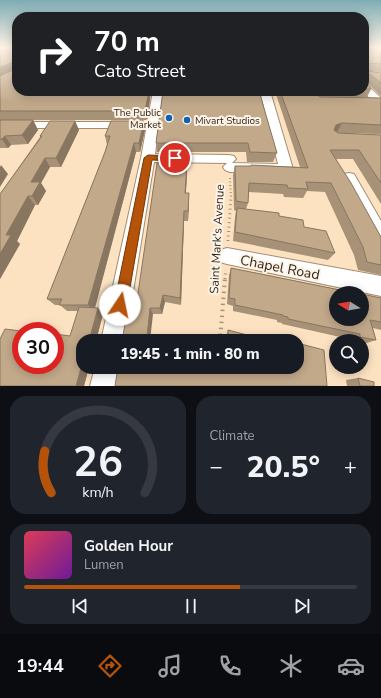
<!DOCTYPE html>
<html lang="en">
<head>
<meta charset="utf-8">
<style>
	:root { --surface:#171b24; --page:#20242c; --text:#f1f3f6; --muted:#9ea1a6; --line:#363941; --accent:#b45309 }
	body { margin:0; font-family:"Nunito Sans",sans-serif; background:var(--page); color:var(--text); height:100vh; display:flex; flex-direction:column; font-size:15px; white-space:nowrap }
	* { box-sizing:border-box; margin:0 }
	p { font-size:13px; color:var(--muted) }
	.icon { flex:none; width:22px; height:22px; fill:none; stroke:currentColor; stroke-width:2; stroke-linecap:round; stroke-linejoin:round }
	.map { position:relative; height:386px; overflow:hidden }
	.drawer { display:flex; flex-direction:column; gap:10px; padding:10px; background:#0d0f14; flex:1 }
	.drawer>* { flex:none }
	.banner { position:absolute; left:12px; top:12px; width:357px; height:84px; border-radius:16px; box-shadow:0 2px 10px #0003; background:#202124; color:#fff; overflow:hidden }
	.needle { width:26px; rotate:281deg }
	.buttons { position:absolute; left:329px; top:286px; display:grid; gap:8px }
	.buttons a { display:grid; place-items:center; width:40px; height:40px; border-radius:50%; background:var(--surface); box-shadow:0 2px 10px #0003; font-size:20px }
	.speed { position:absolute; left:12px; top:322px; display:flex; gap:8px; font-size:20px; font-weight:700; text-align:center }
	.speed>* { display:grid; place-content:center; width:52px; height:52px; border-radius:50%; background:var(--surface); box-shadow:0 2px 10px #0003; line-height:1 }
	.speed .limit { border:6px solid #d22; background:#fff; color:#111 }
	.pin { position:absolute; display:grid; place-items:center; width:34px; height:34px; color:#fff; margin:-17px; border:2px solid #fff; border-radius:50%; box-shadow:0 1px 4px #0007 }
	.me { position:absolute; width:44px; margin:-22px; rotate:11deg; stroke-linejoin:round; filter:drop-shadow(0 0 3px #0008) }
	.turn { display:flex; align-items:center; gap:14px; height:84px; padding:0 16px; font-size:18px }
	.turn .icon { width:52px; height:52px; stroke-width:2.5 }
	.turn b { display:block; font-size:28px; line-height:34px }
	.big { font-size:30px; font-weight:800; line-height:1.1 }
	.drawer .widget { flex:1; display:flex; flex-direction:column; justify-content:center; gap:6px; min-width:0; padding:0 14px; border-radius:16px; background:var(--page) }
	.drawer .dial { align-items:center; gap:0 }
	.dial svg { height:104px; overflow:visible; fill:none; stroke:var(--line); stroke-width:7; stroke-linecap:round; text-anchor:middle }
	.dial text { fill:var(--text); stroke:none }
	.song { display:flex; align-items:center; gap:12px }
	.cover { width:48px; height:48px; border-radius:6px; background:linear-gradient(135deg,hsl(350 70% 55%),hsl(280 70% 35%)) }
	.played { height:4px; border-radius:2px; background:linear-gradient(90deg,var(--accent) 65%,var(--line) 65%) }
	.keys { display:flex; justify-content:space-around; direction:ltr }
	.heat { display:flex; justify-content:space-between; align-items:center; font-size:22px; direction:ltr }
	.drawer .tiles { flex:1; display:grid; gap:10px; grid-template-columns:1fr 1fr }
	.widget:last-child { grid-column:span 2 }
	.trip { position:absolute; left:76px; top:334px; width:228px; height:40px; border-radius:16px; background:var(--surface); box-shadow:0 2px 10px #0003; font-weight:800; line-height:40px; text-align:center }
	.menu { display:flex; height:64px; justify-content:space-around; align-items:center; background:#090b0e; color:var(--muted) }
	.menu .icon { width:28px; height:28px }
	.menu .on { color:var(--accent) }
	.menu b { font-size:18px; color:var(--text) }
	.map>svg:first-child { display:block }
</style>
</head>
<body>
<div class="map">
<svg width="381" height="386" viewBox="0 0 381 386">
	<rect width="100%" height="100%" fill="#fde2c2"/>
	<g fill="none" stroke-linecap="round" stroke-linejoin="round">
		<defs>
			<path id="street" d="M364,84L367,85L381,98V107L377,106L363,91Z
				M153,91H163L155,154L229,155L234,156L236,159L232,163L278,164L260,91H270L293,169L291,172L286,174L230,172L225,170L223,167L227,163L154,162L125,341H101L141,158Z
				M0,122H128L134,125L128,128H0Z
				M349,173L354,174L381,221V245L375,242L342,178L344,174Z
				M227,248L381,276V296L227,264L220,262L218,256L220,250Z
				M95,367H119L116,386H90Z"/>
		</defs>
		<use href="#street" stroke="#a58d6f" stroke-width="2"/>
		<path stroke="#a7937c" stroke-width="2" stroke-dasharray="1 2.5" stroke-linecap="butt" d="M230,178L231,197"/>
		<path stroke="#a7937c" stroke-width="3" stroke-dasharray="1 3.5" stroke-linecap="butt" d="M228,241L231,196
			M225,279L226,270"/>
		<path stroke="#a7937c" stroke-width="4" stroke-dasharray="1.5 4.5" stroke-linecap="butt" d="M220,341L225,278"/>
		<use href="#street" fill="#fff" fill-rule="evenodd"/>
	</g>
	<path fill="#a79177" d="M2,48H17L151,91L147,120H33L38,130L28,144L11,145L8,148H0V51L7,48Z
		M364,48H381V72L368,71L381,73V96L367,83L371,89L367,97L381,98V134L337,133H338L381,135V204L353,159H336L381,237V275L358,270L354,255L325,192L307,191L303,198L284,197L283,194L249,192L248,203L246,209L279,216L304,227L335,253L328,260L233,241L235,217L236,211L234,210L233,175L235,166H251V165L300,167L275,91H364Z
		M163,91L277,153L273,162H247L246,152H157L156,143Z
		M75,121L79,130L61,167H50L41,183L46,191L38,205H35L17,241L20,244L0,279V194L40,137V136Z
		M145,130L140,152H136L95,308L103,314L96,341H83L89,367L84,386H0L21,365L70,336L78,311H67L60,305H55L47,299L105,152L107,145L105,136Z
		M187,163V174L186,193L189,203L188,221H184L181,305L165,302L162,314H153L122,341L136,307Z
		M231,268L381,298V330L373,328L376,340L364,344H362V341H350L349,339L282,324V323L277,322V320L233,311V306L227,304L229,275Z
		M228,330L270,341H225L226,336Z
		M358,378L374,386H347L346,380Z"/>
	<path fill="#887661" d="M13,62L17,69L0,77V67Z
		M149,91H151L147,120L145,111Z
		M314,91H318L316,96L313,92Z
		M33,120L38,130L28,144L22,135Z
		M75,121L79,130L61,167L56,158Z
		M144,121L145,130L140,152L139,143Z
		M342,123L337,132L332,134L336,125Z
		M5,136L11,145L8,148L2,139Z
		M134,143L136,152L94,311L88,305Z
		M45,158L50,167L41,183L46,191L38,205L32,196L31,182Z
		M187,163V174L185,203V193Z
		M1,165L8,174L0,187V167Z
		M189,193V203L188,221V211Z
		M28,196L35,205L17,241L20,244L0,279V254L6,235Z
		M184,211V221L181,305L180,298Z
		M163,295L165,302L162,314L160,308Z
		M98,308L103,314L96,341H89Z
		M150,308L153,314L150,341L147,337Z
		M83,361V367H89L84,386H76Z"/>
	<path fill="#c2a98a" stroke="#887661" d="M8,48H17V91H149L145,111H0V76L13,70V62L0,67V51Z
		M364,48H381V64L368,63L366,64L367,70L368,71L381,73V83L372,76L369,74L367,76L366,82L371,89H364Z
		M163,91H259L277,153L250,152L248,143H156Z
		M280,91H314L313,92L320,97L381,98V125L342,123L336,125L334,130L338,133L381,135V183L359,150H330L351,183L381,237V265L367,262L363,247L331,183L306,182L308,189L288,188L287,185L249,183L248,203L236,201L235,166H251V165L308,168Z
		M0,120H33L22,135L5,136L2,139H0Z
		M50,121H75L56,158H45L31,182H40L32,196H28L6,235H11L0,254V194L42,136H40Z
		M111,121H144L139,143H134L88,305H59L62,299H47L105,152L110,136H105Z
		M157,163H187L185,193H189L188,211H184L180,298L163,295L160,308H150L147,337L181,340V341H122L128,307H136Z
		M237,208L279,213V216L303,220L304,227L326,231L335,253L235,232Z
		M231,268L355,293H336V319H362V294L381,298V322L370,320L376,340L360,337V334L288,319V317L283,316V315L235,305V299L229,298Z
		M79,307L98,308L89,341H83V361L76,386H0V339L5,329L21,331V365H55V334L70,336Z
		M228,330L270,341H228Z
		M297,343L324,350L327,386H115L118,367H297Z
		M358,378L374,382V386H360Z"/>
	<linearGradient id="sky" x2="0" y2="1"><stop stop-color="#7eacb4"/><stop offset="0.47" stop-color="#fef2e4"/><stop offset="1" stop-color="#fef2e4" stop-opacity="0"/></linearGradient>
	<rect width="381" height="102" fill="url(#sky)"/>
	<path fill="#b45309" stroke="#753606" d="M148,155L175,156L179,158L175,161L152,160L127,305L125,309L120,311L116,309L114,305L144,158Z"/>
	<g fill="#0c63b1" stroke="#fdf3e6" stroke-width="1.5">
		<circle cx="169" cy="118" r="4"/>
		<circle cx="187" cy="120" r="4"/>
	</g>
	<g text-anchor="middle" stroke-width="4" stroke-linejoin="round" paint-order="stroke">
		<g font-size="10" fill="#31271b" stroke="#fdf3e6" text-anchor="end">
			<text x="161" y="116">The Public<tspan x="161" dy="12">Market</tspan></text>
			<text x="195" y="124" text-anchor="start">Mivart Studios</text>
		</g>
		<g font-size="12" fill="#31271b" stroke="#fdf3e6">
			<text transform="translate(217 239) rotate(-87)" y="4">Saint Mark's Avenue</text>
		</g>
		<g font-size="14" fill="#31271b" stroke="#fdf3e6">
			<text transform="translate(280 267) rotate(11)" y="5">Chapel Road</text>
		</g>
	</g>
</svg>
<div class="buttons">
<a><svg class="needle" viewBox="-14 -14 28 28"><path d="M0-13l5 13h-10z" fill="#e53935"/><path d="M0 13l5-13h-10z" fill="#9ea1a6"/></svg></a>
<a><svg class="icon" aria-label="search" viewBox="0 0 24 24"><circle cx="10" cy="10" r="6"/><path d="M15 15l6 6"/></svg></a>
</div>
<div class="speed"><div class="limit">30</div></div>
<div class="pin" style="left:175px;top:158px;background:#d93025"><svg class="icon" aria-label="arrive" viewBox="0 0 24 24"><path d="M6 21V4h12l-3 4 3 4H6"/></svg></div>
<svg class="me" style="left:120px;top:305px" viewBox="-20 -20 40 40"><circle r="19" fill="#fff"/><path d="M0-13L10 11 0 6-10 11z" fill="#b45309"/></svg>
<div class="trip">19:45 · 1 min · 80 m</div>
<div class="banner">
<div class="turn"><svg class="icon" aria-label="right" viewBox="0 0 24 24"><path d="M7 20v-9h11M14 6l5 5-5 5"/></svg><div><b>70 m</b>Cato Street</div></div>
</div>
</div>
<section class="drawer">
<div class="tiles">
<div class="widget dial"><svg viewBox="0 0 100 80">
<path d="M14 69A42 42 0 1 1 86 69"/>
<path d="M14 69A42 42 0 0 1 9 37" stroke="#b45309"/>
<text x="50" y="56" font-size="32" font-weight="700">26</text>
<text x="50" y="72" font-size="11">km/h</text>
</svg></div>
<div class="widget"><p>Climate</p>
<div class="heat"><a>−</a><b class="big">20.5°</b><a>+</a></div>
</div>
<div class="widget">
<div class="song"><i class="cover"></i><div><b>Golden Hour</b><p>Lumen</p></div></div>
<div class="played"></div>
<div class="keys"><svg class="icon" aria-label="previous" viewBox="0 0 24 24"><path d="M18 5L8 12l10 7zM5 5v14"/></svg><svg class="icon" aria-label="pause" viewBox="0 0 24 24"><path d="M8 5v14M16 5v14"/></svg><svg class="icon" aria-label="next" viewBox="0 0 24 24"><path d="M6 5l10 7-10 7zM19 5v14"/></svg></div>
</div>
</div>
</section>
<nav class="menu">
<b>19:44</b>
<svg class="icon on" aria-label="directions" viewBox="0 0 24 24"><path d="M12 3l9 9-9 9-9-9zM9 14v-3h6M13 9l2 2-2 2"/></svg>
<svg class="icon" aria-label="music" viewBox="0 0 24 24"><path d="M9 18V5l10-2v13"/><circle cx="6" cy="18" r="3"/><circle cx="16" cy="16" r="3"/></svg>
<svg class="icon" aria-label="phone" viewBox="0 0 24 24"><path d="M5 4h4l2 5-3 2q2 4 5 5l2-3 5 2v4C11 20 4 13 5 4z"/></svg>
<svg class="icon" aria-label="climate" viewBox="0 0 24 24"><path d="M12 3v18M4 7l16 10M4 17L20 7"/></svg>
<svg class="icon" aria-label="car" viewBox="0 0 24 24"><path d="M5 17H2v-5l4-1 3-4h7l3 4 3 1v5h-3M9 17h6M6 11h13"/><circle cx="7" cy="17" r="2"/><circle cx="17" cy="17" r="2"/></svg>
</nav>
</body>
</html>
